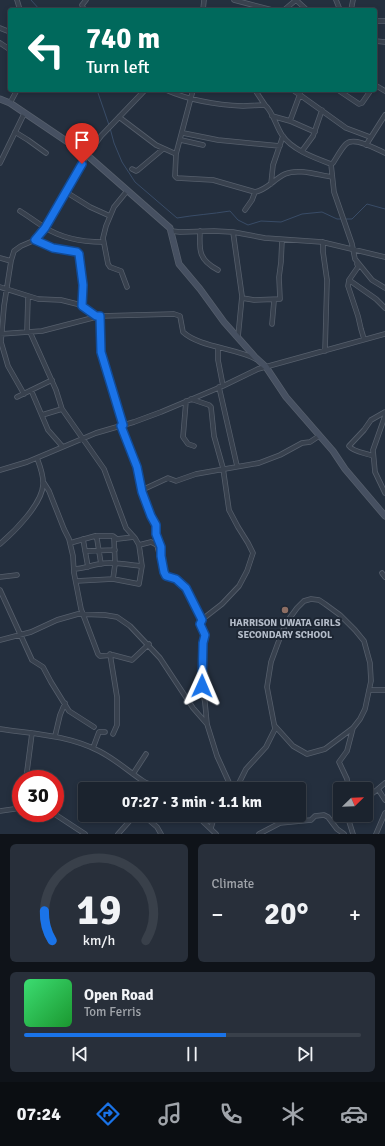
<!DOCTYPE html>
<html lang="en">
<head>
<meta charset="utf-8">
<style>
	:root { --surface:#1b232e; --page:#282f3a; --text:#f1f3f6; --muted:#a0a4aa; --line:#39404a; --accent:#1a73e8 }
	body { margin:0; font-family:Signika,sans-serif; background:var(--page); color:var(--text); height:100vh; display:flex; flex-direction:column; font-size:15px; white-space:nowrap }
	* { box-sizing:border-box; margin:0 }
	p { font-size:13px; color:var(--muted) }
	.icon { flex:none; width:22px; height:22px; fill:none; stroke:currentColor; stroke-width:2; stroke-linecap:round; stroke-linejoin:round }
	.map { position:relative; height:834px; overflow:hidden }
	.side { display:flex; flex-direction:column; gap:10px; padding:10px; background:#0f1319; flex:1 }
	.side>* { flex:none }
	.banner { position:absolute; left:8px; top:8px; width:369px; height:84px; border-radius:4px; box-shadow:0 2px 6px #0003,0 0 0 1px var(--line); background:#00695c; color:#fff; overflow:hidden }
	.needle { width:26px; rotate:67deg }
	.controls { position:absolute; left:333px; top:782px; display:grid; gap:8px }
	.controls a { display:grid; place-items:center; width:40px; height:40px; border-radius:4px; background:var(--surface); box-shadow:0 2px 6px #0003,0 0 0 1px var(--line); font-size:20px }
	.speed { position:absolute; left:12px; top:770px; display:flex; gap:8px; font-size:20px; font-weight:700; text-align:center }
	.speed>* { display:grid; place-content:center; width:52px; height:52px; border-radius:50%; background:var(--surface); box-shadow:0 2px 6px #0003,0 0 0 1px var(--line); line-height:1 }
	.speed .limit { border:6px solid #d22; background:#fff; color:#111 }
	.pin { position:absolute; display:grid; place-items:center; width:34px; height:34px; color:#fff; margin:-41px -17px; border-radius:50% 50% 50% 0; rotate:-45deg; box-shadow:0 0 4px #0007 }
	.pin .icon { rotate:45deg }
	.me { position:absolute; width:44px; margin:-22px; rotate:1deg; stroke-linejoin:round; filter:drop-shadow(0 0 3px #0008) }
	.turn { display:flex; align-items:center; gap:14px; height:84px; padding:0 12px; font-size:18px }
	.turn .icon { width:52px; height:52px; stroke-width:2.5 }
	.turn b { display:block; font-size:28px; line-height:34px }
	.big { font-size:30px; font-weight:700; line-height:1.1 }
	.side .tile { flex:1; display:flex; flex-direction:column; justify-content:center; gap:6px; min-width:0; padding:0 14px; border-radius:6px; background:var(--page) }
	.side .dial { align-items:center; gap:0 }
	.dial svg { height:104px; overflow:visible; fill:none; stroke:var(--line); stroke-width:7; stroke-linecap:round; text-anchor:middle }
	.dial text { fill:var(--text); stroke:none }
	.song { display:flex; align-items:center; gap:12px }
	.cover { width:48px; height:48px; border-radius:6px; background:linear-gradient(135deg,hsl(140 70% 55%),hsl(130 70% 35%)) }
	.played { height:4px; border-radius:2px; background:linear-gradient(90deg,var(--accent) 60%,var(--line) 60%) }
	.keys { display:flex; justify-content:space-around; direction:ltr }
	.heat { display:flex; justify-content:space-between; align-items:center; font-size:22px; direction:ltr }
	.side .tiles { flex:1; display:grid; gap:10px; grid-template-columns:1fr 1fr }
	.tile:last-child { grid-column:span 2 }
	.trip { position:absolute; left:78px; top:782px; width:228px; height:40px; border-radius:4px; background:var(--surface); box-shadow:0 2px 6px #0003,0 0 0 1px var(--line); font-weight:700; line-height:40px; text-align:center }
	.tab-bar { display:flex; height:64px; justify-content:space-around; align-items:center; background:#0b0e12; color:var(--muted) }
	.tab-bar .icon { width:28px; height:28px }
	.tab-bar .selected { color:var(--accent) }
	.tab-bar b { font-size:18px; color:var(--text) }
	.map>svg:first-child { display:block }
</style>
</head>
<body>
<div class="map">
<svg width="385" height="834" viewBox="0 0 385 834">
	<rect width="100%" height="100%" fill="#242f3e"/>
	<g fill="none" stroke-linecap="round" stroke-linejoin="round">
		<path stroke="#394c67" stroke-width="1" d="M31,0L40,10
			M97,90L109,125
			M110,128L114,143L122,162L135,182L177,218C194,215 212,214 230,211L238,220L248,225L261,221L281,222L302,214L322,212L337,219H341
			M344,219H352L367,204L385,209"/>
		<defs>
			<path id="street" d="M17,0L20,10
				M234,0L272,10
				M296,0L307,10
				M336,0L340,10
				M84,10L82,5L86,0
				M203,10L204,0
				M284,10L296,0
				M351,10L353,0
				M375,21H385
				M0,28L10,32
				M375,41L385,42
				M0,43L9,49
				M375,85L385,91
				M166,90C189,100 218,105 243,106C250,106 257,105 265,105C273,112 276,126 282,135C292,150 315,158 331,164L333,163C337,157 341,149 346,144C354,136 376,149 385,153
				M193,90L176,154L175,176L177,178L213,180L255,192C267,190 274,179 285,174C298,168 318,175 332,177
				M255,90L265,105
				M293,90L346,128L370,137
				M338,90L359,104L362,103L371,90
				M10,103L17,90
				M272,116L290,121L315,132
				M119,117L156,145L176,154
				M290,121L300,94
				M15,132L28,140L46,153
				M183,133L218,140L280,146
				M181,140L203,145
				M366,145L385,115
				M302,151L313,136L322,110
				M0,163L24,114
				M331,164L334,192L352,244L355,259L372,280L385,288
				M132,169L136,171L138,170L163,149
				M271,184L273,165L283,136
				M66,192L90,207L110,216
				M245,210L252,200L255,192
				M20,211C28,216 36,222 44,227C61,238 83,242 103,242
				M171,231L180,232L214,231L233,232L265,238L322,242L385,257
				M200,231C199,251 199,260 218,270
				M233,232L242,296L238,337
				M35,240L53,248L77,252L79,254L83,285L82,306
				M323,242V252L327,280L325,351
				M0,258L11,261
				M357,264L358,267L349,280L348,286L358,316L361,329L364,339
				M349,280L376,299L385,308
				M0,287L38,299L61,300L77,304L82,306L96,316
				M127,287L121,271L110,267L108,264L103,238L106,226L114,207L127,191
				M242,298L254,300L280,299L279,277L281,262L282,240
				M100,316L101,352L123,425
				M272,324L274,301
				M27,332L28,296
				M30,332L56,390L62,409L104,469L126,528L135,538L139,545L142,566L139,584L113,579L76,581
				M0,334L42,331L100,316L174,314L180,316L183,332C199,347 235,348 256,359
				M218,347V360L223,386
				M219,387L237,466
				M31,390L48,430L62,446
				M24,394L8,366L1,342L4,306L11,261L14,251L21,246L35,240L45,228L87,155L101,136L145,90
				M17,397L52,380
				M191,399L209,405L211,407L214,436L223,468L229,510L238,527L248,543L253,553L247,571L239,586L222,604L204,618L200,624L205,635L203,643V658L201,681L205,703L207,724L217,756L232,789
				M186,401L183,437L188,444L194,446
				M42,415L62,409
				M385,416L373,450L375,472L385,493
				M121,425L137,467L142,492L151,516L156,525V534L161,547V556
				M373,456C366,453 353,452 349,446L364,430L371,420L385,412
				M0,470L27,462L96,433L134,422L161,412L223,386L258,369L385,334
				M44,483L49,491L64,529L69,539L73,556L74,573L81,609L98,654L100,656L113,655L132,660L149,644
				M142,490L168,478L176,481L196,474L259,463L280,455L302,443L310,442L319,436
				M95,536L97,539L101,564
				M83,539L88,567
				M70,543L95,536H113L117,539L134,537
				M0,544C14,532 42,504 43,485C44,476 40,466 37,458
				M139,545L151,542L157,545L164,574C170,579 177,580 184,586C194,595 194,611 202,620
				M85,551L115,550
				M74,569C83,569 91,565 100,564C112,561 129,565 142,566
				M382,573L385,577
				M0,577L17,575
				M113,579L115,564L114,538
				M0,590L32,660L43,667L51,682L69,711L94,727
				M0,640L31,632L57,620L78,614L105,615L117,617L130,626L160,658L193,708L207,724
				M110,654L117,697V725L113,734
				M369,690H385
				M275,726L293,746L307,754L325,749L353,728
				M0,729C34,734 68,735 99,751C115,759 128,771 143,781C149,785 156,786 163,789
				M55,736L60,715L65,703
				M93,748L99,732H105
				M133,774L146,754
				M26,779L32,733
				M236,789L246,769L266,747L275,729L267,687L271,662L278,643L286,623L297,608L304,601L311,599L319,600L325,604L340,615L355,630L364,641L370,663L371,681L365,709L360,719L353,728L347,751L339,762L347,779L349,789
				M378,789L385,800
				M366,799L385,783
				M0,811L21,808
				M53,813L85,834
				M143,815L157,827L161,834
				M196,815L216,834
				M347,815L353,834
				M211,828L213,821L217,815
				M118,834L135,815
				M259,834L280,823L311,820L315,816L324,815L328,817L337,829L344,834
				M376,834L385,813"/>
			<path id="secondary" d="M0,99L10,103L87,155L170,228L179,264L200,289L224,322L255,357L266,367L286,397L333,451L345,469L385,516"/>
		</defs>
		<use href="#street" stroke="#565f6c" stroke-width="5.5"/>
		<use href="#secondary" stroke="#565f6c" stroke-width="7"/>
		<use href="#street" stroke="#38414e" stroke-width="4"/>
		<use href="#secondary" stroke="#465061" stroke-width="5.5"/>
	</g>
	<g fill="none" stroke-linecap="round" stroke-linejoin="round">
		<defs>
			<path id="route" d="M82,164L45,228L35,240L53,248L77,252L79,254L83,285L82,306L96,316H100L101,352L123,425L121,426L137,467L142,492L151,516L156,525V534L161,547V556L164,572L166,576L176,579L186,588L202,620L200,624L205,635L203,643L202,686"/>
		</defs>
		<use href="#route" stroke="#114b97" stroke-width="10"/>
		<use href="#route" stroke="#1a73e8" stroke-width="7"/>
	</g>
	<circle fill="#8d6e63" stroke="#1d2633" stroke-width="1.5" cx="285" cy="610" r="4"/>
	<g text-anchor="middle" stroke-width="4" stroke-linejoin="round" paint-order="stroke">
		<g font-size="10" font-weight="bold" fill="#b4bcc9" stroke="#1d2633">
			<text x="285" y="626">HARRISON UWATA GIRLS<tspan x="285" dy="12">SECONDARY SCHOOL</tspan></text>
		</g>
	</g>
</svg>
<div class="controls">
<a><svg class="needle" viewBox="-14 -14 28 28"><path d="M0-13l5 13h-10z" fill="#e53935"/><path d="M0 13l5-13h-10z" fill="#a0a4aa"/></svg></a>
</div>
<div class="speed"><div class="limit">30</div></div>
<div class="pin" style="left:82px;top:164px;background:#d93025"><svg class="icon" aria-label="arrive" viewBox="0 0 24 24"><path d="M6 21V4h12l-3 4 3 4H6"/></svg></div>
<svg class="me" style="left:202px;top:686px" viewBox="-20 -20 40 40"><path d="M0-17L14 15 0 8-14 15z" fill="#1a73e8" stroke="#fff" stroke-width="4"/></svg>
<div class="trip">07:27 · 3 min · 1.1 km</div>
<div class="banner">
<div class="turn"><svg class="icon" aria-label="left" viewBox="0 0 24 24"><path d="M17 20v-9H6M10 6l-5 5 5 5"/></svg><div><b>740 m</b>Turn left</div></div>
</div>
</div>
<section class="side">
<div class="tiles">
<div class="tile dial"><svg viewBox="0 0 100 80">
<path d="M14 69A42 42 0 1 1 86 69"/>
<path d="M14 69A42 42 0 0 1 8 46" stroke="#1a73e8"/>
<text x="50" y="56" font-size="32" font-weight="700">19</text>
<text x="50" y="72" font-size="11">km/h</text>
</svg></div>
<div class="tile"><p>Climate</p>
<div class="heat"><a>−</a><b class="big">20°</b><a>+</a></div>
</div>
<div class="tile">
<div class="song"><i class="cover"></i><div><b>Open Road</b><p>Tom Ferris</p></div></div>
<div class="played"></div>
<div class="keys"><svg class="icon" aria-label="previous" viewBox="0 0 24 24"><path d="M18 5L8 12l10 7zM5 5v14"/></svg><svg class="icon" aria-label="pause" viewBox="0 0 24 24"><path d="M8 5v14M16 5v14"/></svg><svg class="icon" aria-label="next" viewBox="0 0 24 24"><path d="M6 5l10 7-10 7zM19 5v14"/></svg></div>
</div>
</div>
</section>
<nav class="tab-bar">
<b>07:24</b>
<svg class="icon selected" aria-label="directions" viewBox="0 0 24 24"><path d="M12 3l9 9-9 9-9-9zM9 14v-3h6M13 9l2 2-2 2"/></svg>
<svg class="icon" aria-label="music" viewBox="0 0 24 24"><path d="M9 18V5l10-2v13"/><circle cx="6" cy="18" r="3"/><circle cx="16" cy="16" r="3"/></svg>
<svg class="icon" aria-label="phone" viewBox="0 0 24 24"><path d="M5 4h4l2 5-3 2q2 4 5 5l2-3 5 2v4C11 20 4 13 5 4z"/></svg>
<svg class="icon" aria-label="climate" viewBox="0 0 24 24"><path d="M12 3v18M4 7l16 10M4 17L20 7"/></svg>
<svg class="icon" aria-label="car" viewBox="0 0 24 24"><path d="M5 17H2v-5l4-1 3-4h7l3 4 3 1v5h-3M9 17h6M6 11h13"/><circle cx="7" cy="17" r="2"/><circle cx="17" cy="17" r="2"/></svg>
</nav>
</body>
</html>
